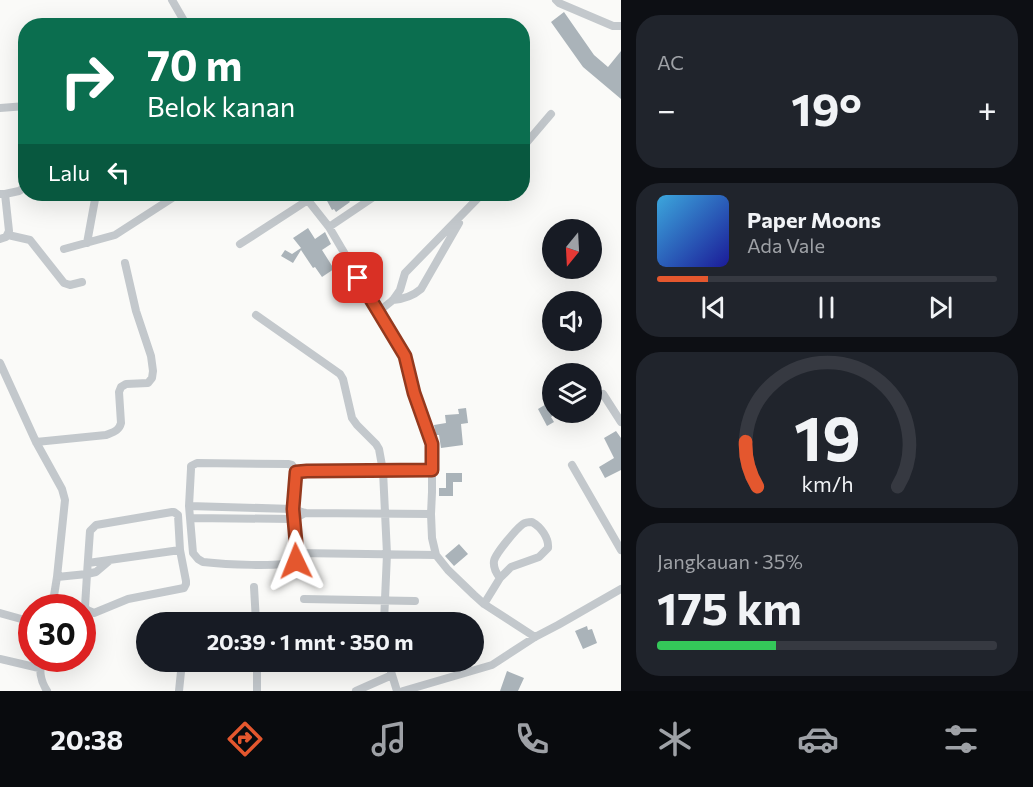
<!DOCTYPE html>
<html lang="id">
<head>
<meta charset="utf-8">
<style>
	:root { --surface:#171b24; --page:#20242c; --text:#f1f3f6; --muted:#9ea1a6; --line:#363941; --accent:#e4572e }
	body { margin:0; font-family:Commissioner,sans-serif; background:var(--page); color:var(--text); height:100vh; display:flex; flex-direction:column; font-size:22px; white-space:nowrap }
	* { box-sizing:border-box; margin:0 }
	p { font-size:20px; color:var(--muted) }
	.icon { flex:none; width:33px; height:33px; fill:none; stroke:currentColor; stroke-width:2; stroke-linecap:round; stroke-linejoin:round }
	.map { position:relative; flex:1; overflow:hidden }
	.side { display:flex; flex-direction:column; gap:15px; padding:15px; background:#0d0f14; width:412px }
	.side>* { flex:none }
	.guide { position:absolute; left:18px; top:18px; width:512px; height:183px; border-radius:24px; box-shadow:0 6px 24px #0002; background:#0b6e4f; color:#fff; overflow:hidden }
	.needle { width:39px; rotate:198deg }
	.controls { position:absolute; left:542px; top:219px; display:grid; gap:12px }
	.controls a { display:grid; place-items:center; width:60px; height:60px; border-radius:50%; background:var(--surface); box-shadow:0 6px 24px #0002; font-size:30px }
	.speed { position:absolute; left:18px; top:594px; display:flex; gap:12px; font-size:30px; font-weight:700; text-align:center }
	.speed>* { display:grid; place-content:center; width:78px; height:78px; border-radius:50%; background:var(--surface); box-shadow:0 6px 24px #0002; line-height:1 }
	.speed .limit { border:9px solid #d22; background:#fff; color:#111 }
	.pin { position:absolute; display:grid; place-items:center; width:51px; height:51px; color:#fff; margin:-26px; border-radius:12px; box-shadow:0 3px 9px #0006 }
	.me { position:absolute; width:66px; margin:-33px; rotate:358deg; stroke-linejoin:round; filter:drop-shadow(0 0 4px #0008) }
	.turn { display:flex; align-items:center; gap:21px; height:126px; padding:0 30px; font-size:27px }
	.turn .icon { width:78px; height:78px; stroke-width:2.5 }
	.turn b { display:block; font-size:42px; line-height:51px }
	.then { display:flex; align-items:center; height:57px; padding:0 30px; background:#0003; gap:12px; font-size:22px }
	.big { font-size:45px; font-weight:700; line-height:1.1 }
	.side .tile { flex:1; display:flex; flex-direction:column; justify-content:center; gap:9px; min-width:0; padding:0 21px; border-radius:24px; background:var(--page) }
	.side .dial { align-items:center; gap:0 }
	.dial svg { height:156px; overflow:visible; fill:none; stroke:var(--line); stroke-width:7; stroke-linecap:round; text-anchor:middle }
	.dial text { fill:var(--text); stroke:none }
	.song { display:flex; align-items:center; gap:18px }
	.cover { width:72px; height:72px; border-radius:9px; background:linear-gradient(135deg,hsl(200 70% 55%),hsl(240 70% 35%)) }
	.played { height:6px; border-radius:3px; background:linear-gradient(90deg,var(--accent) 15%,var(--line) 15%) }
	.keys { display:flex; justify-content:space-around; direction:ltr }
	.heat { display:flex; justify-content:space-between; align-items:center; font-size:33px; direction:ltr }
	.charge { height:9px; border-radius:4px; background:linear-gradient(90deg,#34c759 35%,var(--line) 0) }
	.trip { position:absolute; left:136px; top:612px; width:348px; height:60px; border-radius:30px; background:var(--surface); box-shadow:0 6px 24px #0002; font-weight:700; line-height:60px; text-align:center }
	.tabs { display:flex; height:96px; justify-content:space-around; align-items:center; background:#090b0e; color:var(--muted) }
	.tabs .icon { width:42px; height:42px }
	.tabs .active { color:var(--accent) }
	.tabs b { font-size:27px; color:var(--text) }
	main { display:flex; flex:1; min-height:0 }
	.map>svg:first-child { display:block }
</style>
</head>
<body>
<main>
<div class="map">
<svg width="621" height="691" viewBox="0 0 621 691">
	<rect width="100%" height="100%" fill="#fafaf8"/>
	<path fill="#aab3b9" d="M564,12L594,55L608,67L621,51V99L583,67L551,22Z
		M334,194H344L350,202L336,212L334,209L332,210L326,199Z
		M308,228L315,239L325,232L331,244L322,250L334,269L322,277L315,267L313,268L301,250L293,263L281,256L285,250L292,254L301,248L293,238Z
		M548,403L554,415L551,417L554,422L547,426L538,409Z
		M466,408L468,423L461,424L463,445L441,448L439,435H436L434,425L446,423L445,415L459,414L458,409Z
		M616,431L621,438V470L605,478L599,467L614,458L604,438Z
		M446,473H462V482H453V496H439V488H446Z
		M459,544L468,554L454,566L445,556Z
		M587,626L588,630L592,629L597,643L583,649L575,631Z
		M507,671L524,678L518,691H500Z"/>
	<g fill="none" stroke-linecap="round" stroke-linejoin="round">
		<path stroke="#c3c8cc" stroke-width="8" d="M172,0L187,26
			M556,0L559,3L613,26H621
			M0,108L26,106
			M522,148L551,114
			M0,194H5L9,231L6,237L0,239
			M5,194L19,191L24,188L26,173
			M303,194L329,227L405,356L414,393L432,444V492L431,514L432,538L436,555L448,570L474,595L484,604L535,637
			M329,227L378,194
			M8,235L30,240L64,283L70,285L82,282
			M87,243L96,194
			M240,244L308,200
			M64,249L115,235L177,195L175,194
			M393,300C404,299 413,296 421,289L459,223
			M378,312L393,300L400,290L405,273L482,194
			M256,315L340,374L343,379L352,418L357,425L376,444L379,449L383,471L387,554L384,622
			M0,363L36,442L62,489L65,500L57,577L52,608
			M603,394L621,422
			M36,442L106,435C113,432 119,431 121,423L119,392L121,387L126,384L148,383L152,378L153,371L151,356L136,311L125,263
			M572,465L621,550
			M432,470L307,471L296,472L292,465L288,464L197,463L191,466V469L189,506L193,553L198,559L203,562C221,564 283,568 296,561L297,553L436,555
			M296,472L293,509L297,553
			M189,506L293,509L305,513L431,514
			M190,518L294,519L305,513
			M109,561L96,572L87,574L85,607L87,610L94,613L128,599L184,588L186,584V581L180,550
			M57,577L87,574L90,531L96,525L172,512H174L178,515L180,550L88,563
			M254,587L256,622
			M304,599L415,601
			M484,604L500,578L511,567L539,557L548,548C549,538 541,527 532,522C529,522 526,522 523,524C517,528 495,554 494,561C493,568 496,573 500,578
			M0,613L32,622
			M42,658C39,671 40,680 47,691
			M0,659L39,668
			M388,662L397,691
			M179,691L182,662
			M257,691V662
			M356,691L392,675
			M403,691L492,665L535,637L558,625L621,589"/>
	</g>
	<g fill="none" stroke-linecap="round" stroke-linejoin="round">
		<defs>
			<path id="route" d="M296,561L297,553L293,509L296,472L307,471L432,470V444L414,393L405,356L358,278"/>
		</defs>
		<use href="#route" stroke="#94391e" stroke-width="15"/>
		<use href="#route" stroke="#e4572e" stroke-width="10"/>
	</g>
</svg>
<div class="controls">
<a><svg class="needle" viewBox="-14 -14 28 28"><path d="M0-13l5 13h-10z" fill="#e53935"/><path d="M0 13l5-13h-10z" fill="#9ea1a6"/></svg></a>
<a><svg class="icon" aria-label="sound" viewBox="0 0 24 24"><path d="M4 9h4l5-4v14l-5-4H4zM17 9q2 3 0 6"/></svg></a>
<a><svg class="icon" aria-label="layers" viewBox="0 0 24 24"><path d="M12 4l9 5-9 5-9-5zM3 14l9 5 9-5"/></svg></a>
</div>
<div class="speed"><div class="limit">30</div></div>
<div class="pin" style="left:358px;top:278px;background:#d93025"><svg class="icon" aria-label="arrive" viewBox="0 0 24 24"><path d="M6 21V4h12l-3 4 3 4H6"/></svg></div>
<svg class="me" style="left:296px;top:561px" viewBox="-20 -20 40 40"><path d="M0-17L14 15 0 8-14 15z" fill="#e4572e" stroke="#fff" stroke-width="4"/></svg>
<div class="trip">20:39 · 1 mnt · 350 m</div>
<div class="guide">
<div class="turn"><svg class="icon" aria-label="right" viewBox="0 0 24 24"><path d="M7 20v-9h11M14 6l5 5-5 5"/></svg><div><b>70 m</b>Belok kanan</div></div>
<div class="then">Lalu<svg class="icon" aria-label="left" viewBox="0 0 24 24"><path d="M17 20v-9H6M10 6l-5 5 5 5"/></svg></div>
</div>
</div>
<section class="side">
<div class="tile"><p>AC</p>
<div class="heat"><a>−</a><b class="big">19°</b><a>+</a></div>
</div>
<div class="tile">
<div class="song"><i class="cover"></i><div><b>Paper Moons</b><p>Ada Vale</p></div></div>
<div class="played"></div>
<div class="keys"><svg class="icon" aria-label="previous" viewBox="0 0 24 24"><path d="M18 5L8 12l10 7zM5 5v14"/></svg><svg class="icon" aria-label="pause" viewBox="0 0 24 24"><path d="M8 5v14M16 5v14"/></svg><svg class="icon" aria-label="next" viewBox="0 0 24 24"><path d="M6 5l10 7-10 7zM19 5v14"/></svg></div>
</div>
<div class="tile dial"><svg viewBox="0 0 100 80">
<path d="M14 69A42 42 0 1 1 86 69"/>
<path d="M14 69A42 42 0 0 1 8 46" stroke="#e4572e"/>
<text x="50" y="56" font-size="32" font-weight="700">19</text>
<text x="50" y="72" font-size="11">km/h</text>
</svg></div>
<div class="tile"><p>Jangkauan · 35%</p><b class="big">175 km</b><div class="charge"></div></div>
</section>
</main>
<nav class="tabs">
<b>20:38</b>
<svg class="icon active" aria-label="directions" viewBox="0 0 24 24"><path d="M12 3l9 9-9 9-9-9zM9 14v-3h6M13 9l2 2-2 2"/></svg>
<svg class="icon" aria-label="music" viewBox="0 0 24 24"><path d="M9 18V5l10-2v13"/><circle cx="6" cy="18" r="3"/><circle cx="16" cy="16" r="3"/></svg>
<svg class="icon" aria-label="phone" viewBox="0 0 24 24"><path d="M5 4h4l2 5-3 2q2 4 5 5l2-3 5 2v4C11 20 4 13 5 4z"/></svg>
<svg class="icon" aria-label="climate" viewBox="0 0 24 24"><path d="M12 3v18M4 7l16 10M4 17L20 7"/></svg>
<svg class="icon" aria-label="car" viewBox="0 0 24 24"><path d="M5 17H2v-5l4-1 3-4h7l3 4 3 1v5h-3M9 17h6M6 11h13"/><circle cx="7" cy="17" r="2"/><circle cx="17" cy="17" r="2"/></svg>
<svg class="icon" aria-label="filters" viewBox="0 0 24 24"><path d="M4 7h16M4 17h16"/><circle cx="9" cy="7" r="2"/><circle cx="15" cy="17" r="2"/></svg>
</nav>
</body>
</html>
